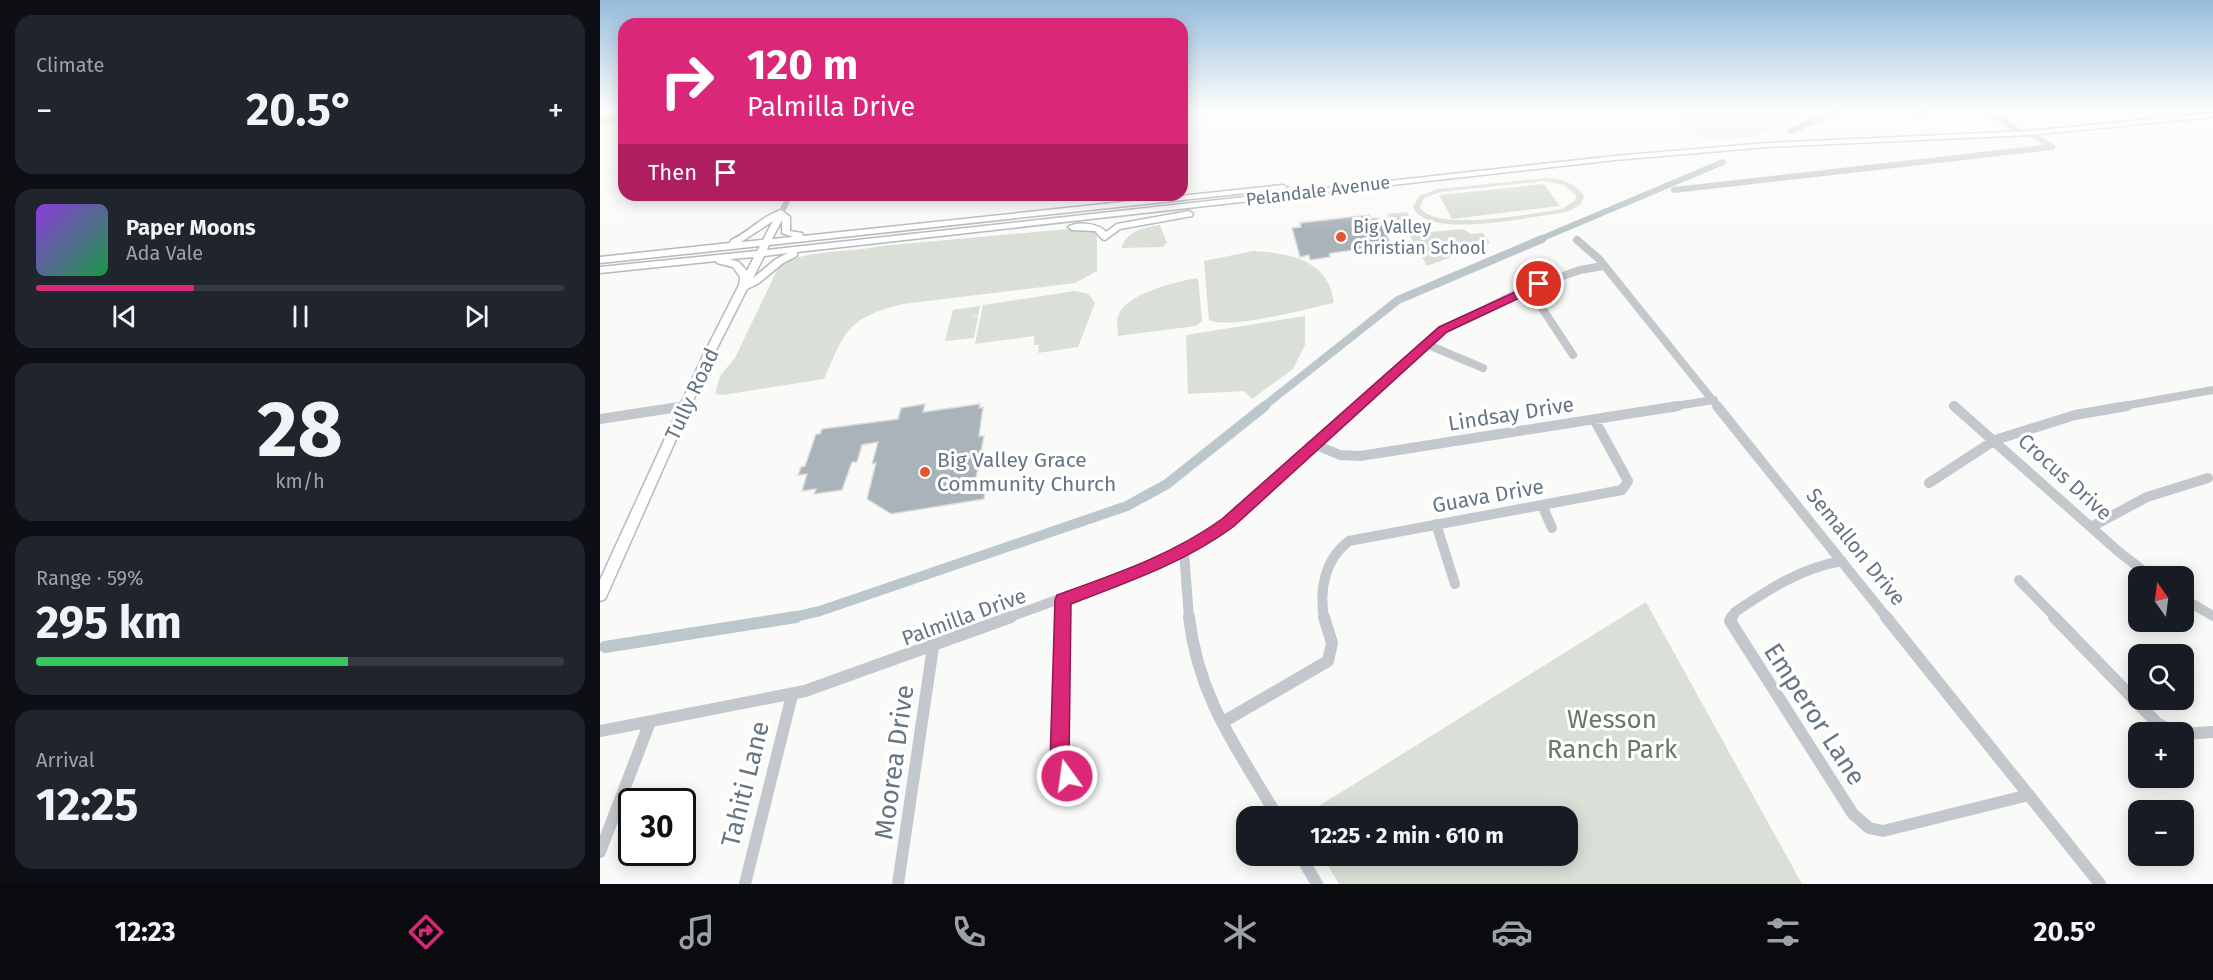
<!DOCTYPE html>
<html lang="en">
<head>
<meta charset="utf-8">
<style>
	:root { --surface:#171b24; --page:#20242c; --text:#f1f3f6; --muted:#9ea1a6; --line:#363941; --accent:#db2777 }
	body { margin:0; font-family:"Fira Sans",sans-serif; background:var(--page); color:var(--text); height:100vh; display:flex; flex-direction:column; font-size:22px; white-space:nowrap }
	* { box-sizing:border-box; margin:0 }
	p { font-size:20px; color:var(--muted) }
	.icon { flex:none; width:33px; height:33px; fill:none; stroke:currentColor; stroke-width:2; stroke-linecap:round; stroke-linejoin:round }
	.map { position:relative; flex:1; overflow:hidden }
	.details { display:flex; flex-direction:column; gap:15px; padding:15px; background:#0d0f14; width:600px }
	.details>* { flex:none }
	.top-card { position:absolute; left:18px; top:18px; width:570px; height:183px; border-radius:18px; box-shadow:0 3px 15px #0003; background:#db2777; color:#fff; overflow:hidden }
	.needle { width:39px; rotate:346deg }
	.controls { position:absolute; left:1528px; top:566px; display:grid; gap:12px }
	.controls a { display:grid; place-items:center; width:66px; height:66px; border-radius:12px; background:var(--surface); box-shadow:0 3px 15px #0003; font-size:30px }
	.speed { position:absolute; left:18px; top:788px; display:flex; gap:12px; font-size:30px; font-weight:700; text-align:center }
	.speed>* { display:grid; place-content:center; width:78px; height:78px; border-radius:50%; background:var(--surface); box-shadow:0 3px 15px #0003; line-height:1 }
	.speed .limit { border:3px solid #111; border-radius:9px; background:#fff; color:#111 }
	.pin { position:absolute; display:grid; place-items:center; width:51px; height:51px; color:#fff; margin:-26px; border:3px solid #fff; border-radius:50%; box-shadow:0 2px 6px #0007 }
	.me { position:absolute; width:66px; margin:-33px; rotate:346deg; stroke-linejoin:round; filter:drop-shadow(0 0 4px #0008) }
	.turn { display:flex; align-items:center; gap:21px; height:126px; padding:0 30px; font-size:27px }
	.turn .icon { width:78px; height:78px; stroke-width:2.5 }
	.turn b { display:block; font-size:42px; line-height:51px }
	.then { display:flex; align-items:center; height:57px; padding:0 30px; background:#0003; gap:12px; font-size:22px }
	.big { font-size:45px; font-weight:700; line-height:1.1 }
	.details .widget { flex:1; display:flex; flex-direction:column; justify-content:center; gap:9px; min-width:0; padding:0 21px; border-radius:18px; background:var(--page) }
	.details .dial { align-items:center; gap:0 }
	.dial b { font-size:78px; line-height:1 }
	.song { display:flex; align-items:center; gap:18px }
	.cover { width:72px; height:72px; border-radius:9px; background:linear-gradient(135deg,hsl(270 70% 55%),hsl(140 70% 35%)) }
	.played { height:6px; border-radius:3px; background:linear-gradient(90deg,var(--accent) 30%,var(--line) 30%) }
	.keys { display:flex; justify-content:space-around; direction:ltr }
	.heat { display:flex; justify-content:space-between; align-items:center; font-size:33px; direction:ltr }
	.charge { height:9px; border-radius:4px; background:linear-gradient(90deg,#34c759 59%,var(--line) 0) }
	.trip { position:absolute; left:636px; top:806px; width:342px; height:60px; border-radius:18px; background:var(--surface); box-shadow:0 3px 15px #0003; font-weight:700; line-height:60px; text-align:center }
	.tabs { display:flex; height:96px; justify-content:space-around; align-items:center; background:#090b0e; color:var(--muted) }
	.tabs .icon { width:42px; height:42px }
	.tabs .selected { color:var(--accent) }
	.tabs b { font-size:27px; color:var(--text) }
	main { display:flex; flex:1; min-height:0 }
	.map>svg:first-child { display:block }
</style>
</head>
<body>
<main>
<section class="details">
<div class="widget"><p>Climate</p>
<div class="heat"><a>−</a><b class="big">20.5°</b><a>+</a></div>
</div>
<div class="widget">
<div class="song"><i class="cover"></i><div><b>Paper Moons</b><p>Ada Vale</p></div></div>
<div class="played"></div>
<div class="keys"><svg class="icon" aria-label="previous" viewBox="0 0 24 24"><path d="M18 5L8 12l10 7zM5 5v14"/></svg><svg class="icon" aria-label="pause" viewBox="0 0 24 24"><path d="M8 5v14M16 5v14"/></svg><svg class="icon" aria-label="next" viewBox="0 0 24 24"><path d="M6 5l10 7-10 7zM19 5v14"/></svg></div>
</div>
<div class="widget dial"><b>28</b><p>km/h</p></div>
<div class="widget"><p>Range · 59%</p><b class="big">295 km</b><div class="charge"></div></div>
<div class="widget"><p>Arrival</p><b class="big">12:25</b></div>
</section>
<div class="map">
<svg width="1613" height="884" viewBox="0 0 1613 884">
	<rect width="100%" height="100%" fill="#fafaf8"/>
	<path fill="#e8e9e9" d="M1070,108H1219L1153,137L1106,140Z"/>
	<path fill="#dadfd7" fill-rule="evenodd" d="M947,178C962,179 975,183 984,196L981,204L970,211L955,214C926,217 827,240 813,207L819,196L837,189ZM944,181L964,185L976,195L975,201L962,209C936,213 833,233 820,207L824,198L841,192Z
		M944,184L960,206L852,219L839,195Z
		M807,212L816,232L796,235L787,214Z
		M560,225L567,243L563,247L522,248C525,232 545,227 560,225Z
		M479,228L493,230L497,237V271L475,283L303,304C248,318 246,329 224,379L123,395L115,394L120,376L135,358L179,266C203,249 249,253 280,246Z
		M863,229L871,234L883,233L890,243L827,266L809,234Z
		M653,251C690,253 729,260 734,303C709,308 630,330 609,320L604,261Z
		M598,278L602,321L596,326L518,336C518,330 516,322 518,317C523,294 578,281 598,278Z
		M475,291L488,294L495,303L478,347L438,353L439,345H434V336L375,344L383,305Z
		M380,306L378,316L369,317H378L374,338L345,341L353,310Z
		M705,316V345L693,369L652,399L644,391L588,394L586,335Z
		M1046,602L1202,884H739L722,855H968V816H703Z"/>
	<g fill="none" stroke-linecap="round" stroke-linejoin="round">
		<path stroke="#bbc7cb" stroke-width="6" d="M1191,131L1243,108
			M938,240L1123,162"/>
		<path stroke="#bbc7cb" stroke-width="8" d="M663,407L798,300L942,239"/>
		<path stroke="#bbc7cb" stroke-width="10" d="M189,618L220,611L527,506L567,484L665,406"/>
		<path stroke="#bbc7cb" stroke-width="12" d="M5,647L196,617"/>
	</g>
	<path fill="#aab3b9" stroke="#dcdcda" stroke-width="1.5" d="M769,215L771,219L779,218L791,245L782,247L784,251L764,254L762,249L732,253L729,254L730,257L710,260L709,255L700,257L692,228L701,227L700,223Z
		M325,404L323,412L380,404L379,408L383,407L379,436H384L375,483L387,481L384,499L291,514L267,499L276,463L272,464L278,442L262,445L257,462H252L242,490L214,494L216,489L202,491L207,474L198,475L201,467L205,466L216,434H220L222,429L298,419L301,408Z"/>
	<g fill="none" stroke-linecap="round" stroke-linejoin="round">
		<defs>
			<path id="major" d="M1613,113V117L1430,135L1167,147L1015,160L197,252V256L183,263L159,283L147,289L112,358L7,595L5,599L0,601V580L102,358L139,285L140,277L133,267L117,263L116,261L0,273V267L157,251L160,246L0,263V257L130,243L131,240C149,232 162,216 181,210L190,217V231L202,233L203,236L683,185L687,187L683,189L169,245L167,250L1015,156L1167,143L1430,131ZM182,220V233L193,237L172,239ZM173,221L163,240L141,242ZM188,253L176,259L153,278L164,256ZM154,257L147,271L139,262L130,259Z
				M589,211L593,214L592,216L520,229L505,240L502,239L495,231L472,230L468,227C477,221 499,223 506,232L517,224Z"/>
		</defs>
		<use href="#major" stroke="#b5babe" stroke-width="3"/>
		<path stroke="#c3c8cc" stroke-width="6" d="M1379,108L1415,128
			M1319,114L1335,108
			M0,121L24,119
			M1430,133L1452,147
			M1074,190L1452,147
			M181,213L190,195"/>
		<path stroke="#c3c8cc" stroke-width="8" d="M977,240L999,259L1118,407
			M923,290L938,302L973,355
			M826,344L883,368
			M78,407L85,406
			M757,407L843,330L923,290L980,270L1003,266
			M1069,407L1114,400
			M1518,407L1613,390"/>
		<path stroke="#c3c8cc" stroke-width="10" d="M1117,406L1287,618
			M1354,406L1519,552L1550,576
			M0,419L85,406
			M716,445L740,455L760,456L1078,406
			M1329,483L1395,440L1475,415L1527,406
			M942,505L952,528
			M836,524L855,584
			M1491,527L1547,497L1608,478
			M584,552L589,618
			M1419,580L1456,618
			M1584,599L1613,616
			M407,618L565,561L628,523L759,406
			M463,618V600
			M724,618C719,589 725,559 749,541L1022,490L1028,481L994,419
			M1132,618L1135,612C1169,589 1201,568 1242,561"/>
		<path stroke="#c3c8cc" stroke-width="12" d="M463,617L459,764L474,788
			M589,617C598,697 637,748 677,816
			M1132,617L1130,621L1253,814L1269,828L1283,831L1429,795
			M1286,617L1500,884
			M1454,617L1557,723L1573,732
			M623,722L728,661L732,643L724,617
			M0,731L205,691L411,617
			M1584,734L1613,732
			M0,852L50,722
			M700,855L717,884
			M145,884L192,695
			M298,884L333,647"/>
		<use href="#major" fill="#fff" fill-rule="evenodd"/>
	</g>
	<linearGradient id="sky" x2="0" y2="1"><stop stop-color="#96bcdc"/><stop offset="0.47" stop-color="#fdfdfc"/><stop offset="1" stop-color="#fdfdfc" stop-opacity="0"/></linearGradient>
	<rect width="1613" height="232" fill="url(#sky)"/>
	<path fill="#db2777" stroke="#8e194d" stroke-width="1.5" d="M939,281L943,282V287L847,332L633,527C584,563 528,582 471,604L469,762L476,776L473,782L467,785L460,782L450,764L455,600L457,595C515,574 572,555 622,519L839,327Z"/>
	<g fill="#e4572e" stroke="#fff" stroke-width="2">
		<circle cx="741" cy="237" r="6"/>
		<circle cx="325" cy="472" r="6"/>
	</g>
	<g text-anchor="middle" stroke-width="6" stroke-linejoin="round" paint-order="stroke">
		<g font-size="18" fill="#657683" stroke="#fff">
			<text transform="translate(718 191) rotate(-7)" y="6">Pelandale Avenue</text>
		</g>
		<g font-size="18" fill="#657683" stroke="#fff" text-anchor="start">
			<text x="753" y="233">Big Valley<tspan x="753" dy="21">Christian School</tspan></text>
		</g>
		<g font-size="21" fill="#657683" stroke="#fff">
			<text transform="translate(92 394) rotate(-65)" y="7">Tully Road</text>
			<text transform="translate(911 414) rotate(-9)" y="7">Lindsay Drive</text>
			<text transform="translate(1465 477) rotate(42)" y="7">Crocus Drive</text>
			<text transform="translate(888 496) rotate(-10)" y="7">Guava Drive</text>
			<text transform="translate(1256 547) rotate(51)" y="7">Semallon Drive</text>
			<text transform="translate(364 617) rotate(-20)" y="7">Palmilla Drive</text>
		</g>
		<g font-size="21" fill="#657683" stroke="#fff" text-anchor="start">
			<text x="337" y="467">Big Valley Grace<tspan x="337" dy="24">Community Church</tspan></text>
		</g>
		<g font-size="26" fill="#657683" stroke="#fff">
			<text transform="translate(1215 714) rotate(57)" y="9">Emperor Lane</text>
			<text transform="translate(294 762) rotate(-82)" y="9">Moorea Drive</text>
			<text transform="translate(145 784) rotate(-76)" y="9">Tahiti Lane</text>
		</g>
		<g font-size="26" fill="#687a64" stroke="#fff">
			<text x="1012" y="728">Wesson<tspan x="1012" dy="30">Ranch Park</tspan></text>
		</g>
	</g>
</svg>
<div class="controls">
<a><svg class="needle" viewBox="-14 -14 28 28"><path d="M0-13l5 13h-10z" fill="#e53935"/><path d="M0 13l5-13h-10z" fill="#9ea1a6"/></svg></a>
<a><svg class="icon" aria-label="search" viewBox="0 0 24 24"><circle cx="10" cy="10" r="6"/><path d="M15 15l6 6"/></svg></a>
<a>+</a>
<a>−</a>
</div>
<div class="speed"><div class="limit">30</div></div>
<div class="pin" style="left:939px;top:284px;background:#d93025"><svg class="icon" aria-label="arrive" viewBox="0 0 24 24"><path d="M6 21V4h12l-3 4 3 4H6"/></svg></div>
<svg class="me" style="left:467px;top:776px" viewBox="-20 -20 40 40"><circle r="17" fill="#db2777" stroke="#fff" stroke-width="3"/><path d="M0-11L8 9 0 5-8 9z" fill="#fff"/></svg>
<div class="trip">12:25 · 2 min · 610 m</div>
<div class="top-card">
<div class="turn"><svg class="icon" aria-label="right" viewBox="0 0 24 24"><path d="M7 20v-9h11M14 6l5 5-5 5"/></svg><div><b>120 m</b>Palmilla Drive</div></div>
<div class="then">Then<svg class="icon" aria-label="arrive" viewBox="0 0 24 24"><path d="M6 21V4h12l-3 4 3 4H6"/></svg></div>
</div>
</div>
</main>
<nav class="tabs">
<b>12:23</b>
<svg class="icon selected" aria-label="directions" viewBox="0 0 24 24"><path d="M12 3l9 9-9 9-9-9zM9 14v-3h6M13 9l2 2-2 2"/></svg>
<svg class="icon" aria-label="music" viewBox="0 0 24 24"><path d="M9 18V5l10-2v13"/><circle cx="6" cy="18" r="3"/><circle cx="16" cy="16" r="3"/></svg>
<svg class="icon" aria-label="phone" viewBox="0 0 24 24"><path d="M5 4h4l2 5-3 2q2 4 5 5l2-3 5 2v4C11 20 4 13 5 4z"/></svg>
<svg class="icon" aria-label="climate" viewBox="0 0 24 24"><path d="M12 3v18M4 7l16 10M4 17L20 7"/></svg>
<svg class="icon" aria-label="car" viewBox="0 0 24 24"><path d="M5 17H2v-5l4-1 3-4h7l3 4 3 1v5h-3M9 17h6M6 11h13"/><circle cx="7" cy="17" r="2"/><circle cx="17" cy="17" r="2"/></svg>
<svg class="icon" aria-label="filters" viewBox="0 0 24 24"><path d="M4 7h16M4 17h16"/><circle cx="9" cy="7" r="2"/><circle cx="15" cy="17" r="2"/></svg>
<b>20.5°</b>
</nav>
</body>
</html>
